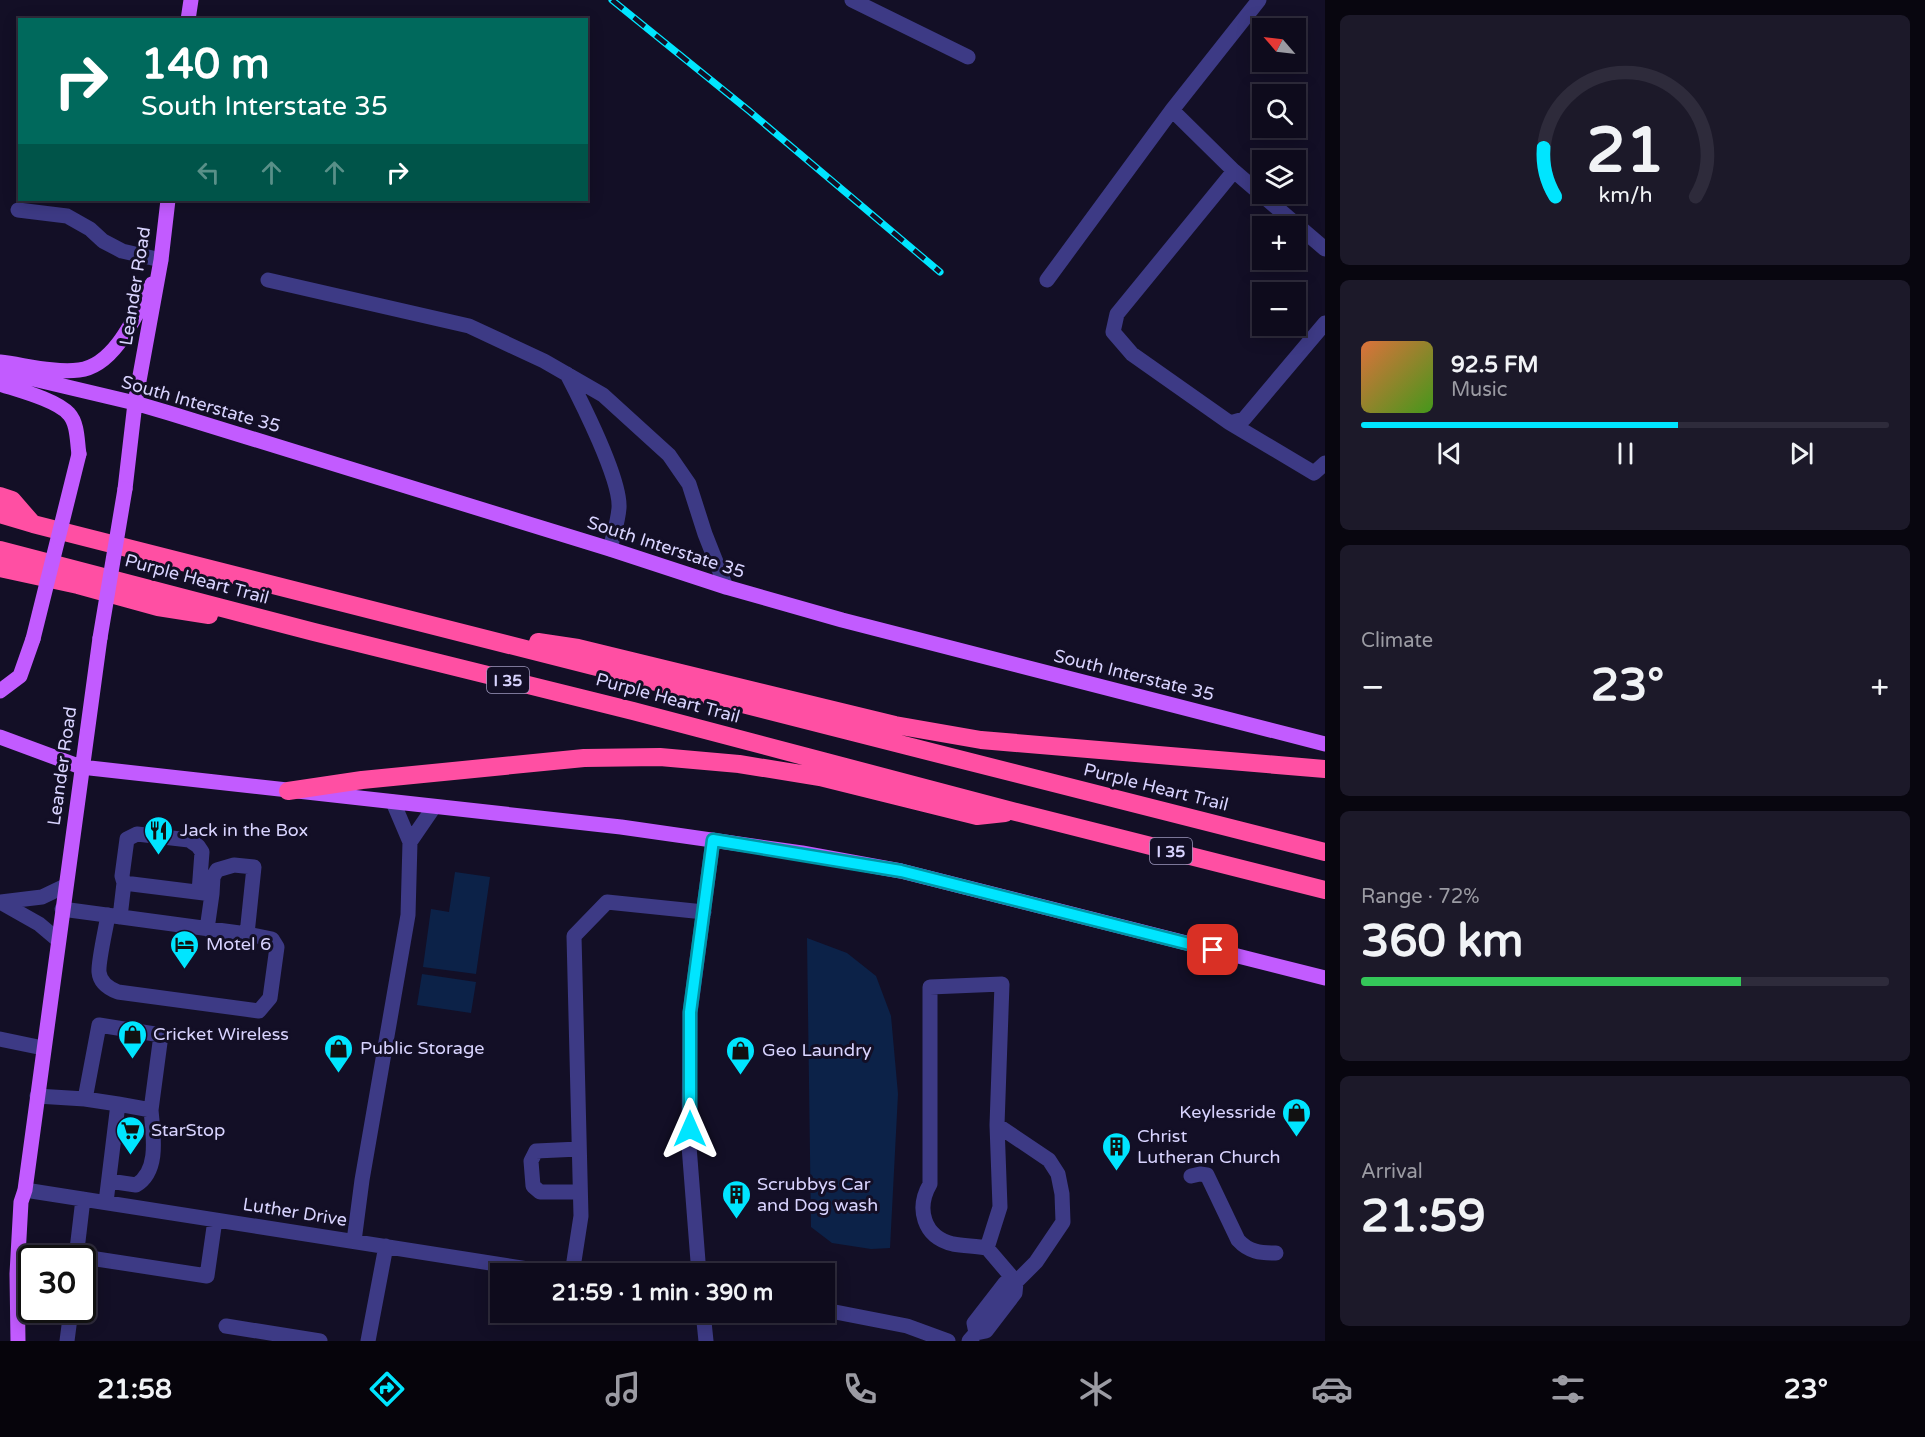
<!DOCTYPE html>
<html lang="en">
<head>
<meta charset="utf-8">
<style>
	:root { --surface:#0e0b1c; --page:#1c1929; --text:#f1f3f6; --muted:#9b9ba3; --line:#2e2b3b; --accent:#00e5ff }
	body { margin:0; font-family:"Varela Round",sans-serif; background:var(--page); color:var(--text); height:100vh; display:flex; flex-direction:column; font-size:22px; white-space:nowrap }
	* { box-sizing:border-box; margin:0 }
	p { font-size:20px; color:var(--muted) }
	.icon { flex:none; width:33px; height:33px; fill:none; stroke:currentColor; stroke-width:2; stroke-linecap:round; stroke-linejoin:round }
	.map { position:relative; flex:1; overflow:hidden }
	.details { display:flex; flex-direction:column; gap:15px; padding:15px; background:#08060f; width:600px }
	.details>* { flex:none }
	.hud { position:absolute; left:18px; top:18px; width:570px; height:183px; border-radius:0px; box-shadow:0 3px 15px #0003,0 0 0 2px var(--line); background:#00695c; color:#fff; overflow:hidden }
	.needle { width:39px; rotate:298deg }
	.buttons { position:absolute; left:1252px; top:18px; display:grid; gap:12px }
	.buttons a { display:grid; place-items:center; width:54px; height:54px; border-radius:0px; background:var(--surface); box-shadow:0 3px 15px #0003,0 0 0 2px var(--line); font-size:30px }
	.speed { position:absolute; left:18px; top:1245px; display:flex; gap:12px; font-size:30px; font-weight:700; text-align:center }
	.speed>* { display:grid; place-content:center; width:78px; height:78px; border-radius:50%; background:var(--surface); box-shadow:0 3px 15px #0003,0 0 0 2px var(--line); line-height:1 }
	.speed .limit { border:3px solid #111; border-radius:9px; background:#fff; color:#111 }
	.pin { position:absolute; display:grid; place-items:center; width:51px; height:51px; color:#fff; margin:-26px; border-radius:12px; box-shadow:0 3px 9px #0006 }
	.me { position:absolute; width:66px; margin:-33px; rotate:0deg; stroke-linejoin:round; filter:drop-shadow(0 0 4px #0008) }
	.turn { display:flex; align-items:center; gap:21px; height:126px; padding:0 24px; font-size:27px }
	.turn .icon { width:78px; height:78px; stroke-width:2.5 }
	.turn b { display:block; font-size:42px; line-height:51px }
	.lanes { display:flex; align-items:center; height:57px; padding:0 24px; background:#0003; justify-content:center; gap:30px; direction:ltr }
	.lanes .off { opacity:.35 }
	.big { font-size:45px; font-weight:700; line-height:1.1 }
	.details .tile { flex:1; display:flex; flex-direction:column; justify-content:center; gap:9px; min-width:0; padding:0 21px; border-radius:9px; background:var(--page) }
	.details .dial { align-items:center; gap:0 }
	.dial svg { height:156px; overflow:visible; fill:none; stroke:var(--line); stroke-width:7; stroke-linecap:round; text-anchor:middle }
	.dial text { fill:var(--text); stroke:none }
	.song { display:flex; align-items:center; gap:18px }
	.cover { width:72px; height:72px; border-radius:9px; background:linear-gradient(135deg,hsl(20 70% 55%),hsl(100 70% 35%)) }
	.played { height:6px; border-radius:3px; background:linear-gradient(90deg,var(--accent) 60%,var(--line) 60%) }
	.keys { display:flex; justify-content:space-around; direction:ltr }
	.heat { display:flex; justify-content:space-between; align-items:center; font-size:33px; direction:ltr }
	.charge { height:9px; border-radius:4px; background:linear-gradient(90deg,#34c759 72%,var(--line) 0) }
	.trip { position:absolute; left:490px; top:1263px; width:345px; height:60px; border-radius:0px; background:var(--surface); box-shadow:0 3px 15px #0003,0 0 0 2px var(--line); font-weight:700; line-height:60px; text-align:center }
	.dock { display:flex; height:96px; justify-content:space-around; align-items:center; background:#06040b; color:var(--muted) }
	.dock .icon { width:42px; height:42px }
	.dock .active { color:var(--accent) }
	.dock b { font-size:27px; color:var(--text) }
	main { display:flex; flex:1; min-height:0 }
	.map>svg:first-child { display:block }
</style>
</head>
<body>
<main>
<div class="map">
<svg width="1325" height="1341" viewBox="0 0 1325 1341">
	<rect width="100%" height="100%" fill="#130f26"/>
	<path fill="#0c2248" d="M455,872L490,877L476,974L423,967L431,909L449,912Z
		M807,938L847,953L876,976L891,1016L898,1094L890,1248L871,1249L832,1243L811,1227Z
		M422,974L476,982L471,1013L417,1005Z"/>
	<g fill="none" stroke-linecap="round" stroke-linejoin="round">
		<path stroke="#3d3a85" stroke-width="15" d="M852,0L968,57
			M1172,110L1234,171L1325,249
			M1234,171L1117,314L1113,332L1132,354L1230,423L1244,419L1325,323
			M18,210L67,216L90,229L103,241L122,251L161,260
			M268,280L469,326L544,361L603,395L669,455L689,484L705,534L726,587
			M1047,280L1172,110L1259,0
			M567,374C581,401 621,480 619,508C618,522 613,536 610,549
			M1230,423L1314,473L1325,463
			M393,802L410,842L434,807
			M124,883L122,876L127,839L137,834L189,840L198,846L202,852L199,892
			M212,894L213,877L217,870L234,865L254,867L247,934
			M0,902L39,924L58,940
			M0,902L42,897L65,886
			M62,909L247,934L272,939L277,947L270,998L259,1011L118,992C110,989 100,983 99,972C98,962 106,928 108,915
			M120,917L124,883L212,894L207,929
			M0,1039L43,1048
			M37,1096L85,1099L118,1104L106,1202
			M85,1099L99,1025L161,1035L151,1110L118,1104
			M579,1149L536,1151L531,1161L533,1186L540,1192H580
			M1191,1176L1200,1174L1207,1175L1238,1240C1249,1252 1260,1253 1276,1253
			M109,1181L136,1185C160,1171 153,1134 151,1110
			M25,1190L560,1274
			M354,1241L362,1180L408,915L410,842
			M987,1248L1000,1207L997,1125L1002,984L930,987V1184C916,1208 923,1237 953,1244C964,1246 976,1246 987,1248L1016,1282
			M77,1256L207,1276L215,1220
			M76,1258L83,1199
			M572,1274L581,1216L574,936L607,902L704,912
			M699,1274L689,1146L690,1013L713,840
			M825,1310L907,1326L948,1341
			M703,1312L706,1341
			M226,1326L320,1341
			M976,1333L974,1323L1005,1283L1016,1282
			M67,1341L71,1310
			M368,1341L386,1246
			M969,1341L976,1333L986,1331L1015,1293L1016,1282L1036,1262L1063,1222L1062,1194L1058,1174L1049,1160L997,1125"/>
		<path stroke="#c25bff" stroke-width="15" d="M188,20L191,0
			M0,362C25,365 54,373 79,370C116,366 137,312 152,284
			M0,371L135,403L169,413L610,549L726,587L842,620L1325,744
			M0,384C18,390 57,400 69,414C78,424 77,442 79,454
			M125,489L135,403L161,260L168,200
			M0,691L20,676L33,639
			M0,737L81,767L621,827L802,853L901,871L1325,978
			M18,1341L17,1274L21,1202L25,1190L100,638"/>
		<path stroke="#ff4fa3" stroke-width="18" d="M0,496L12,500L32,523
			M0,514L33,524L1325,852
			M0,550L314,632L633,711L1016,812L1325,890
			M0,568L78,585L158,607L209,615
			M538,642L578,648L895,725L981,740L1325,769
			M288,791L362,780L584,758L660,757L739,764L820,777L977,816L1005,813"/>
		<defs>
			<path id="rail" d="M612,0L748,110L940,272"/>
		</defs>
		<use href="#rail" stroke="#00e5ff" stroke-width="7"/>
		<use href="#rail" stroke="#130f26" stroke-width="4.5" stroke-dasharray="14" stroke-linecap="butt"/>
		<path stroke="#c25bff" stroke-width="15" d="M100,638L125,489
			M33,639L79,454"/>
	</g>
	<g fill="none" stroke-linecap="round" stroke-linejoin="round">
		<defs>
			<path id="route" d="M690,1129V1012L713,840L901,871L1213,950"/>
		</defs>
		<use href="#route" stroke="#0095a6" stroke-width="15"/>
		<use href="#route" stroke="#00e5ff" stroke-width="10"/>
	</g>
	<defs>
		<symbol id="restaurant-pin" viewBox="-11 -11 22 30"><path d="M0 17L-7.5 6A9.5 9.5 0 1 1 7.5 6Z" fill="#00e5ff" stroke="#130f26"/><path d="M-5-6h1v4h1v-4h1v4h1v-4h1v5L-1.5 .5V6h-2V.5L-5-1ZM5-6V6H3V1.5H1.5Q1.5-4 5-6Z" fill="#111"/></symbol>
		<symbol id="hotel-pin" viewBox="-11 -11 22 30"><path d="M0 17L-7.5 6A9.5 9.5 0 1 1 7.5 6Z" fill="#00e5ff" stroke="#130f26"/><path d="M-6-4.5h1.5V1H6V5H4.5V3h-9V5H-6ZM-4 0a1.8 1.8 0 1 1 3.6 0ZM.5 0V-2.5h3Q6-2.5 6 0Z" fill="#111"/></symbol>
		<symbol id="shop-pin" viewBox="-11 -11 22 30"><path d="M0 17L-7.5 6A9.5 9.5 0 1 1 7.5 6Z" fill="#00e5ff" stroke="#130f26"/><path d="M-5-2.5h2.3a2.7 3.5 0 0 1 5.4 0H5L5.5 6h-11ZM-1.5-2.5h3a1.5 2.3 0 0 0-3 0Z" fill="#111"/></symbol>
		<symbol id="supermarket-pin" viewBox="-11 -11 22 30"><path d="M0 17L-7.5 6A9.5 9.5 0 1 1 7.5 6Z" fill="#00e5ff" stroke="#130f26"/><path d="M-6-5.5h2.5l.6 2H6L4.5 2H-2.5L-4.4-4H-6ZM-1.5 3.2a1.3 1.3 0 1 0 .1 0ZM3 3.2a1.3 1.3 0 1 0 .1 0Z" fill="#111"/></symbol>
		<symbol id="building-pin" viewBox="-11 -11 22 30"><path d="M0 17L-7.5 6A9.5 9.5 0 1 1 7.5 6Z" fill="#00e5ff" stroke="#130f26"/><path d="M-4-6H4V6H1V3H-1V6H-4ZM-2.5-4.3h1.7v1.8h-1.7ZM.8-4.3h1.7v1.8H.8ZM-2.5-1h1.7V.8h-1.7ZM.8-1h1.7V.8H.8Z" fill="#111"/></symbol>
	</defs>
	<g fill-rule="evenodd">
		<use href="#restaurant-pin" x="142" y="814" width="33" height="45"/>
		<use href="#hotel-pin" x="168" y="928" width="33" height="45"/>
		<use href="#shop-pin" x="116" y="1018" width="33" height="45"/>
		<use href="#shop-pin" x="322" y="1032" width="33" height="45"/>
		<use href="#shop-pin" x="724" y="1034" width="33" height="45"/>
		<use href="#shop-pin" x="1280" y="1096" width="33" height="45"/>
		<use href="#supermarket-pin" x="114" y="1114" width="33" height="45"/>
		<use href="#building-pin" x="1100" y="1130" width="33" height="45"/>
		<use href="#building-pin" x="720" y="1178" width="33" height="45"/>
	</g>
	<g text-anchor="middle" stroke-width="6" stroke-linejoin="round" paint-order="stroke">
		<g fill="#130f26" stroke="#9e99be" stroke-width="1.5">
			<rect x="487" y="667" width="42" height="26" rx="4.5"/>
			<rect x="1150" y="838" width="42" height="26" rx="4.5"/>
		</g>
		<g font-size="16" font-weight="bold" fill="#d9d4ff">
			<text x="508" y="686">I 35</text>
			<text x="1171" y="857">I 35</text>
		</g>
		<g font-size="18" fill="#d9d4ff" stroke="#130f26">
			<text transform="translate(135 286) rotate(-81)" y="6">Leander Road</text>
			<text transform="translate(201 404) rotate(16)" y="6">South Interstate 35</text>
			<text transform="translate(666 547) rotate(18)" y="6">South Interstate 35</text>
			<text transform="translate(197 579) rotate(15)" y="6">Purple Heart Trail</text>
			<text transform="translate(1134 675) rotate(14)" y="6">South Interstate 35</text>
			<text transform="translate(668 698) rotate(15)" y="6">Purple Heart Trail</text>
			<text transform="translate(62 766) rotate(-82)" y="6">Leander Road</text>
			<text transform="translate(1156 787) rotate(14)" y="6">Purple Heart Trail</text>
			<text transform="translate(295 1212) rotate(9)" y="6">Luther Drive</text>
		</g>
		<g font-size="18" fill="#d9d4ff" stroke="#130f26" text-anchor="start">
			<text x="180" y="836">Jack in the Box</text>
			<text x="206" y="950">Motel 6</text>
			<text x="153" y="1040">Cricket Wireless</text>
			<text x="360" y="1054">Public Storage</text>
			<text x="762" y="1056">Geo Laundry</text>
			<text x="1276" y="1118" text-anchor="end">Keylessride</text>
			<text x="151" y="1136">StarStop</text>
			<text x="1137" y="1142">Christ<tspan x="1137" dy="21">Lutheran Church</tspan></text>
			<text x="757" y="1190">Scrubbys Car<tspan x="757" dy="21">and Dog wash</tspan></text>
		</g>
	</g>
</svg>
<div class="buttons">
<a><svg class="needle" viewBox="-14 -14 28 28"><path d="M0-13l5 13h-10z" fill="#e53935"/><path d="M0 13l5-13h-10z" fill="#9b9ba3"/></svg></a>
<a><svg class="icon" aria-label="search" viewBox="0 0 24 24"><circle cx="10" cy="10" r="6"/><path d="M15 15l6 6"/></svg></a>
<a><svg class="icon" aria-label="layers" viewBox="0 0 24 24"><path d="M12 4l9 5-9 5-9-5zM3 14l9 5 9-5"/></svg></a>
<a>+</a>
<a>−</a>
</div>
<div class="speed"><div class="limit">30</div></div>
<div class="pin" style="left:1213px;top:950px;background:#d93025"><svg class="icon" aria-label="arrive" viewBox="0 0 24 24"><path d="M6 21V4h12l-3 4 3 4H6"/></svg></div>
<svg class="me" style="left:690px;top:1129px" viewBox="-20 -20 40 40"><path d="M0-17L14 15 0 8-14 15z" fill="#00e5ff" stroke="#fff" stroke-width="4"/></svg>
<div class="trip">21:59 · 1 min · 390 m</div>
<div class="hud">
<div class="turn"><svg class="icon" aria-label="right" viewBox="0 0 24 24"><path d="M7 20v-9h11M14 6l5 5-5 5"/></svg><div><b>140 m</b>South Interstate 35</div></div>
<div class="lanes"><svg class="icon off" aria-label="left" viewBox="0 0 24 24"><path d="M17 20v-9H6M10 6l-5 5 5 5"/></svg><svg class="icon off" aria-label="ahead" viewBox="0 0 24 24"><path d="M12 20V5M6 11l6-6 6 6"/></svg><svg class="icon off" aria-label="ahead" viewBox="0 0 24 24"><path d="M12 20V5M6 11l6-6 6 6"/></svg><svg class="icon" aria-label="right" viewBox="0 0 24 24"><path d="M7 20v-9h11M14 6l5 5-5 5"/></svg></div>
</div>
</div>
<section class="details">
<div class="tile dial"><svg viewBox="0 0 100 80">
<path d="M14 69A42 42 0 1 1 86 69"/>
<path d="M14 69A42 42 0 0 1 8 44" stroke="#00e5ff"/>
<text x="50" y="56" font-size="32" font-weight="700">21</text>
<text x="50" y="72" font-size="11">km/h</text>
</svg></div>
<div class="tile">
<div class="song"><i class="cover"></i><div><b>92.5 FM</b><p>Music</p></div></div>
<div class="played"></div>
<div class="keys"><svg class="icon" aria-label="previous" viewBox="0 0 24 24"><path d="M18 5L8 12l10 7zM5 5v14"/></svg><svg class="icon" aria-label="pause" viewBox="0 0 24 24"><path d="M8 5v14M16 5v14"/></svg><svg class="icon" aria-label="next" viewBox="0 0 24 24"><path d="M6 5l10 7-10 7zM19 5v14"/></svg></div>
</div>
<div class="tile"><p>Climate</p>
<div class="heat"><a>−</a><b class="big">23°</b><a>+</a></div>
</div>
<div class="tile"><p>Range · 72%</p><b class="big">360 km</b><div class="charge"></div></div>
<div class="tile"><p>Arrival</p><b class="big">21:59</b></div>
</section>
</main>
<nav class="dock">
<b>21:58</b>
<svg class="icon active" aria-label="directions" viewBox="0 0 24 24"><path d="M12 3l9 9-9 9-9-9zM9 14v-3h6M13 9l2 2-2 2"/></svg>
<svg class="icon" aria-label="music" viewBox="0 0 24 24"><path d="M9 18V5l10-2v13"/><circle cx="6" cy="18" r="3"/><circle cx="16" cy="16" r="3"/></svg>
<svg class="icon" aria-label="phone" viewBox="0 0 24 24"><path d="M5 4h4l2 5-3 2q2 4 5 5l2-3 5 2v4C11 20 4 13 5 4z"/></svg>
<svg class="icon" aria-label="climate" viewBox="0 0 24 24"><path d="M12 3v18M4 7l16 10M4 17L20 7"/></svg>
<svg class="icon" aria-label="car" viewBox="0 0 24 24"><path d="M5 17H2v-5l4-1 3-4h7l3 4 3 1v5h-3M9 17h6M6 11h13"/><circle cx="7" cy="17" r="2"/><circle cx="17" cy="17" r="2"/></svg>
<svg class="icon" aria-label="filters" viewBox="0 0 24 24"><path d="M4 7h16M4 17h16"/><circle cx="9" cy="7" r="2"/><circle cx="15" cy="17" r="2"/></svg>
<b>23°</b>
</nav>
</body>
</html>
